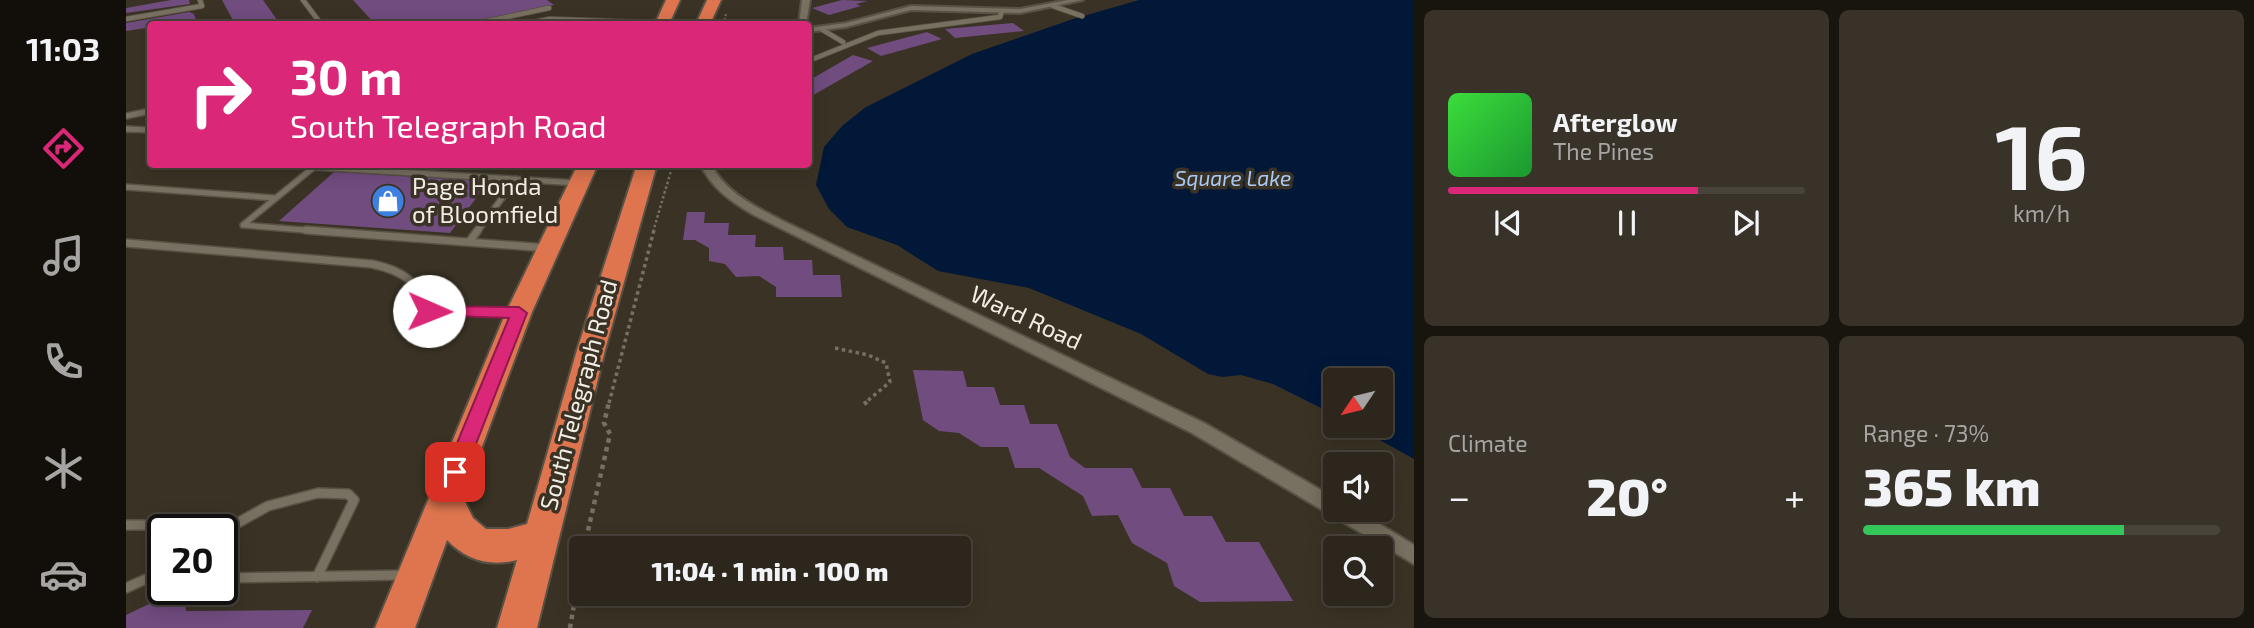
<!DOCTYPE html>
<html lang="en">
<head>
<meta charset="utf-8">
<style>
	:root { --surface:#2c261c; --page:#383229; --text:#f1f3f6; --muted:#a6a5a3; --line:#48433b; --accent:#db2777 }
	body { margin:0; font-family:"Exo 2",sans-serif; background:var(--page); color:var(--text); height:100vh; display:flex; flex-direction:column; font-size:26px; white-space:nowrap }
	* { box-sizing:border-box; margin:0 }
	p { font-size:23px; color:var(--muted) }
	.icon { flex:none; width:38px; height:38px; fill:none; stroke:currentColor; stroke-width:2; stroke-linecap:round; stroke-linejoin:round }
	.map { position:relative; flex:1; overflow:hidden }
	.details { display:flex; flex-direction:column; gap:10px; padding:10px; background:#18150f; width:840px }
	.details>* { flex:none }
	.banner { position:absolute; left:21px; top:21px; width:665px; height:147px; border-radius:7px; box-shadow:0 4px 18px #0003,0 0 0 2px var(--line); background:#db2777; color:#fff; overflow:hidden }
	.needle { width:46px; rotate:235deg }
	.controls { position:absolute; left:1197px; top:368px; display:grid; gap:14px }
	.controls a { display:grid; place-items:center; width:70px; height:70px; border-radius:7px; background:var(--surface); box-shadow:0 4px 18px #0003,0 0 0 2px var(--line); font-size:35px }
	.speed { position:absolute; left:21px; top:514px; display:flex; gap:14px; font-size:35px; font-weight:700; text-align:center }
	.speed>* { display:grid; place-content:center; width:91px; height:91px; border-radius:50%; background:var(--surface); box-shadow:0 4px 18px #0003,0 0 0 2px var(--line); line-height:1 }
	.speed .limit { border:4px solid #111; border-radius:10px; background:#fff; color:#111 }
	.pin { position:absolute; display:grid; place-items:center; width:60px; height:60px; color:#fff; margin:-30px; border-radius:14px; box-shadow:0 4px 10px #0006 }
	.me { position:absolute; width:77px; margin:-38px; rotate:91deg; stroke-linejoin:round; filter:drop-shadow(0 0 5px #0008) }
	.turn { display:flex; align-items:center; gap:24px; height:147px; padding:0 28px; font-size:32px }
	.turn .icon { width:91px; height:91px; stroke-width:2.5 }
	.turn b { display:block; font-size:49px; line-height:60px }
	.big { font-size:52px; font-weight:800; line-height:1.1 }
	.details .widget { flex:1; display:flex; flex-direction:column; justify-content:center; gap:10px; min-width:0; padding:0 24px; border-radius:10px; background:var(--page) }
	.details .dial { align-items:center; gap:0 }
	.dial b { font-size:91px; line-height:1 }
	.song { display:flex; align-items:center; gap:21px }
	.cover { width:84px; height:84px; border-radius:10px; background:linear-gradient(135deg,hsl(120 70% 55%),hsl(130 70% 35%)) }
	.played { height:7px; border-radius:4px; background:linear-gradient(90deg,var(--accent) 70%,var(--line) 70%) }
	.keys { display:flex; justify-content:space-around; direction:ltr }
	.heat { display:flex; justify-content:space-between; align-items:center; font-size:38px; direction:ltr }
	.charge { height:10px; border-radius:5px; background:linear-gradient(90deg,#34c759 73%,var(--line) 0) }
	.details .tiles { flex:1; display:grid; gap:10px; grid-template-columns:repeat(2,1fr) }
	.trip { position:absolute; left:443px; top:536px; width:402px; height:70px; border-radius:7px; background:var(--surface); box-shadow:0 4px 18px #0003,0 0 0 2px var(--line); font-weight:800; line-height:70px; text-align:center }
	main { display:flex; flex:1; min-height:0 }
	.tabs { display:flex; flex-direction:column; width:126px; justify-content:space-around; align-items:center; background:#120f0b; color:var(--muted) }
	.tabs .icon { width:49px; height:49px }
	.tabs .current { color:var(--accent) }
	.tabs b { font-size:32px; color:var(--text) }
	.map>svg:first-child { display:block }
</style>
</head>
<body>
<main>
<nav class="tabs">
<b>11:03</b>
<svg class="icon current" aria-label="directions" viewBox="0 0 24 24"><path d="M12 3l9 9-9 9-9-9zM9 14v-3h6M13 9l2 2-2 2"/></svg>
<svg class="icon" aria-label="music" viewBox="0 0 24 24"><path d="M9 18V5l10-2v13"/><circle cx="6" cy="18" r="3"/><circle cx="16" cy="16" r="3"/></svg>
<svg class="icon" aria-label="phone" viewBox="0 0 24 24"><path d="M5 4h4l2 5-3 2q2 4 5 5l2-3 5 2v4C11 20 4 13 5 4z"/></svg>
<svg class="icon" aria-label="climate" viewBox="0 0 24 24"><path d="M12 3v18M4 7l16 10M4 17L20 7"/></svg>
<svg class="icon" aria-label="car" viewBox="0 0 24 24"><path d="M5 17H2v-5l4-1 3-4h7l3 4 3 1v5h-3M9 17h6M6 11h13"/><circle cx="7" cy="17" r="2"/><circle cx="17" cy="17" r="2"/></svg>
</nav>
<div class="map">
<svg width="1288" height="628" viewBox="0 0 1288 628">
	<rect width="100%" height="100%" fill="#3a3325"/>
	<path fill="#021839" d="M1013,0H1288V459L1227,425H1255V380H1209V415L1147,384L1115,375L1096,377L1082,374L1015,334L903,288L812,271L771,245L721,227L703,209L690,185L698,147L716,126L740,107L846,54L947,19Z"/>
	<path fill="#704c7f" d="M45,0H63L64,4L0,13V8Z
		M96,0H137L154,24H109Z
		M227,0H421L428,5L339,24H279L274,19L249,24Z
		M716,0L742,1L730,4L735,6L703,15L686,8Z
		M63,12L68,14L70,20L0,31V23Z
		M887,23L898,31L829,38L819,29Z
		M801,32L816,39L755,56L741,48Z
		M727,55L747,61L682,98V81Z
		M208,172L363,181L324,233L153,221Z
		M561,212H579L578,223H603L602,235H630L629,247H657L658,260H686L687,275H714L716,297H650V287L633,276L610,277L599,264L583,261V248L569,240H557Z
		M787,370L837,371L841,387H868L874,405H898L904,424H931L944,457L959,468H1006L1016,488H1044L1058,516H1086L1100,542H1133L1167,601L1074,602L1048,586L1041,563L1006,543L992,515L966,516L957,496L913,468H889L882,447H855L833,433L813,431L797,420Z
		M52,590H57L60,611L186,610L177,628H0V615Z"/>
	<g fill="none" stroke-linecap="round" stroke-linejoin="round">
		<defs>
			<path id="lane-far3" d="M177,0L195,24
				M927,6L956,16
				M0,19L76,6L74,0
				M348,24L423,8
				M399,24L424,19L536,23
				M695,29L717,42
				M682,61L752,33L874,17L876,11"/>
			<path id="lane-far2" d="M0,116L24,111
				M0,129L24,130
				M0,187L149,198
				M203,232L117,225L188,167L452,183
				M351,232L390,179"/>
			<path id="lane-far1" d="M180,230L421,248
				M343,242L352,230
				M0,243L246,264C278,271 291,281 303,311L389,312"/>
			<path id="lane" d="M0,525H108L142,506L192,493L222,494L228,500L191,577
				M96,578L278,575
				M0,588L20,579H37"/>
			<path id="street" d="M676,0H684L680,24H673Z
				M942,0H957L894,13L785,10L720,27L682,32V28L720,23L785,6L894,9Z
				M574,164H585C600,193 628,206 655,220L1078,423L1209,498V509H1229L1288,545V564L1066,433L626,214C604,201 586,188 574,164Z"/>
			<path id="highway" d="M540,0H554L543,24H529Z
				M581,0H595L584,24H570Z
				M452,164H472L406,312L337,498L347,518L360,529H382L401,524L451,350L511,164H531L479,350L411,628H371L391,560C364,567 340,560 321,540L289,628H249L380,312Z"/>
		</defs>
		<use href="#lane-far3" stroke="#585145" stroke-width="6"/>
		<use href="#lane-far2" stroke="#585145" stroke-width="8"/>
		<use href="#lane-far1" stroke="#585145" stroke-width="10"/>
		<use href="#lane" stroke="#585145" stroke-width="12"/>
		<use href="#street" stroke="#585145" stroke-width="4"/>
		<use href="#highway" stroke="#585145" stroke-width="4"/>
		<path stroke="#767064" stroke-width="2" stroke-dasharray="2 2" stroke-linecap="butt" d="M598,24L600,13"/>
		<path stroke="#767064" stroke-width="2.5" stroke-dasharray="2.5 2.5" stroke-linecap="butt" d="M527,232L547,164"/>
		<path stroke="#767064" stroke-width="3.5" stroke-dasharray="3.5 3.5" stroke-linecap="butt" d="M709,348L742,355L760,363L764,382L739,403
			M483,403L528,230"/>
		<path stroke="#767064" stroke-width="4.5" stroke-dasharray="4.5 4.5" stroke-linecap="butt" d="M738,404L741,402
			M458,548L484,434L478,423L483,402
			M444,628L455,563"/>
		<use href="#lane-far3" stroke="#787060" stroke-width="4.5"/>
		<use href="#lane-far2" stroke="#787060" stroke-width="5"/>
		<use href="#lane-far1" stroke="#787060" stroke-width="7"/>
		<use href="#lane" stroke="#787060" stroke-width="9"/>
		<use href="#street" fill="#787060" fill-rule="evenodd"/>
		<use href="#highway" fill="#de754f" fill-rule="evenodd"/>
	</g>
	<path fill="#db2777" stroke="#8e194d" stroke-width="2" d="M303,306L393,307L401,313L339,472L336,478H322L319,472L383,318L298,315V307Z"/>
	<defs>
		<symbol id="shop-disc" viewBox="-11 -11 22 22"><circle r="9.5" fill="#3f7fe0" stroke="#3a3325"/><path d="M-5-2.5h2.3a2.7 3.5 0 0 1 5.4 0H5L5.5 6h-11ZM-1.5-2.5h3a1.5 2.3 0 0 0-3 0Z" fill="#fff"/></symbol>
	</defs>
	<g fill-rule="evenodd">
		<use href="#shop-disc" x="243" y="182" width="38" height="38"/>
	</g>
	<g text-anchor="middle" stroke-width="7" stroke-linejoin="round" paint-order="stroke">
		<g font-size="21" font-style="italic" fill="#a9c8f5" stroke="#3a3325">
			<text x="1107" y="186">Square Lake</text>
		</g>
		<g font-size="24" fill="#f3eee5" stroke="#3a3325" text-anchor="start">
			<text x="286" y="195">Page Honda<tspan x="286" dy="28">of Bloomfield</tspan></text>
		</g>
		<g font-size="24" fill="#f3eee5" stroke="#3a3325">
			<text transform="translate(900 318) rotate(25)" y="8">Ward Road</text>
			<text transform="translate(453 395) rotate(-75)" y="8">South Telegraph Road</text>
		</g>
	</g>
</svg>
<div class="controls">
<a><svg class="needle" viewBox="-14 -14 28 28"><path d="M0-13l5 13h-10z" fill="#e53935"/><path d="M0 13l5-13h-10z" fill="#a6a5a3"/></svg></a>
<a><svg class="icon" aria-label="sound" viewBox="0 0 24 24"><path d="M4 9h4l5-4v14l-5-4H4zM17 9q2 3 0 6"/></svg></a>
<a><svg class="icon" aria-label="search" viewBox="0 0 24 24"><circle cx="10" cy="10" r="6"/><path d="M15 15l6 6"/></svg></a>
</div>
<div class="speed"><div class="limit">20</div></div>
<div class="pin" style="left:329px;top:472px;background:#d93025"><svg class="icon" aria-label="arrive" viewBox="0 0 24 24"><path d="M6 21V4h12l-3 4 3 4H6"/></svg></div>
<svg class="me" style="left:303px;top:311px" viewBox="-20 -20 40 40"><circle r="19" fill="#fff"/><path d="M0-13L10 11 0 6-10 11z" fill="#db2777"/></svg>
<div class="trip">11:04 · 1 min · 100 m</div>
<div class="banner">
<div class="turn"><svg class="icon" aria-label="right" viewBox="0 0 24 24"><path d="M7 20v-9h11M14 6l5 5-5 5"/></svg><div><b>30 m</b>South Telegraph Road</div></div>
</div>
</div>
<section class="details">
<div class="tiles">
<div class="widget">
<div class="song"><i class="cover"></i><div><b>Afterglow</b><p>The Pines</p></div></div>
<div class="played"></div>
<div class="keys"><svg class="icon" aria-label="previous" viewBox="0 0 24 24"><path d="M18 5L8 12l10 7zM5 5v14"/></svg><svg class="icon" aria-label="pause" viewBox="0 0 24 24"><path d="M8 5v14M16 5v14"/></svg><svg class="icon" aria-label="next" viewBox="0 0 24 24"><path d="M6 5l10 7-10 7zM19 5v14"/></svg></div>
</div>
<div class="widget dial"><b>16</b><p>km/h</p></div>
<div class="widget"><p>Climate</p>
<div class="heat"><a>−</a><b class="big">20°</b><a>+</a></div>
</div>
<div class="widget"><p>Range · 73%</p><b class="big">365 km</b><div class="charge"></div></div>
</div>
</section>
</main>
</body>
</html>
